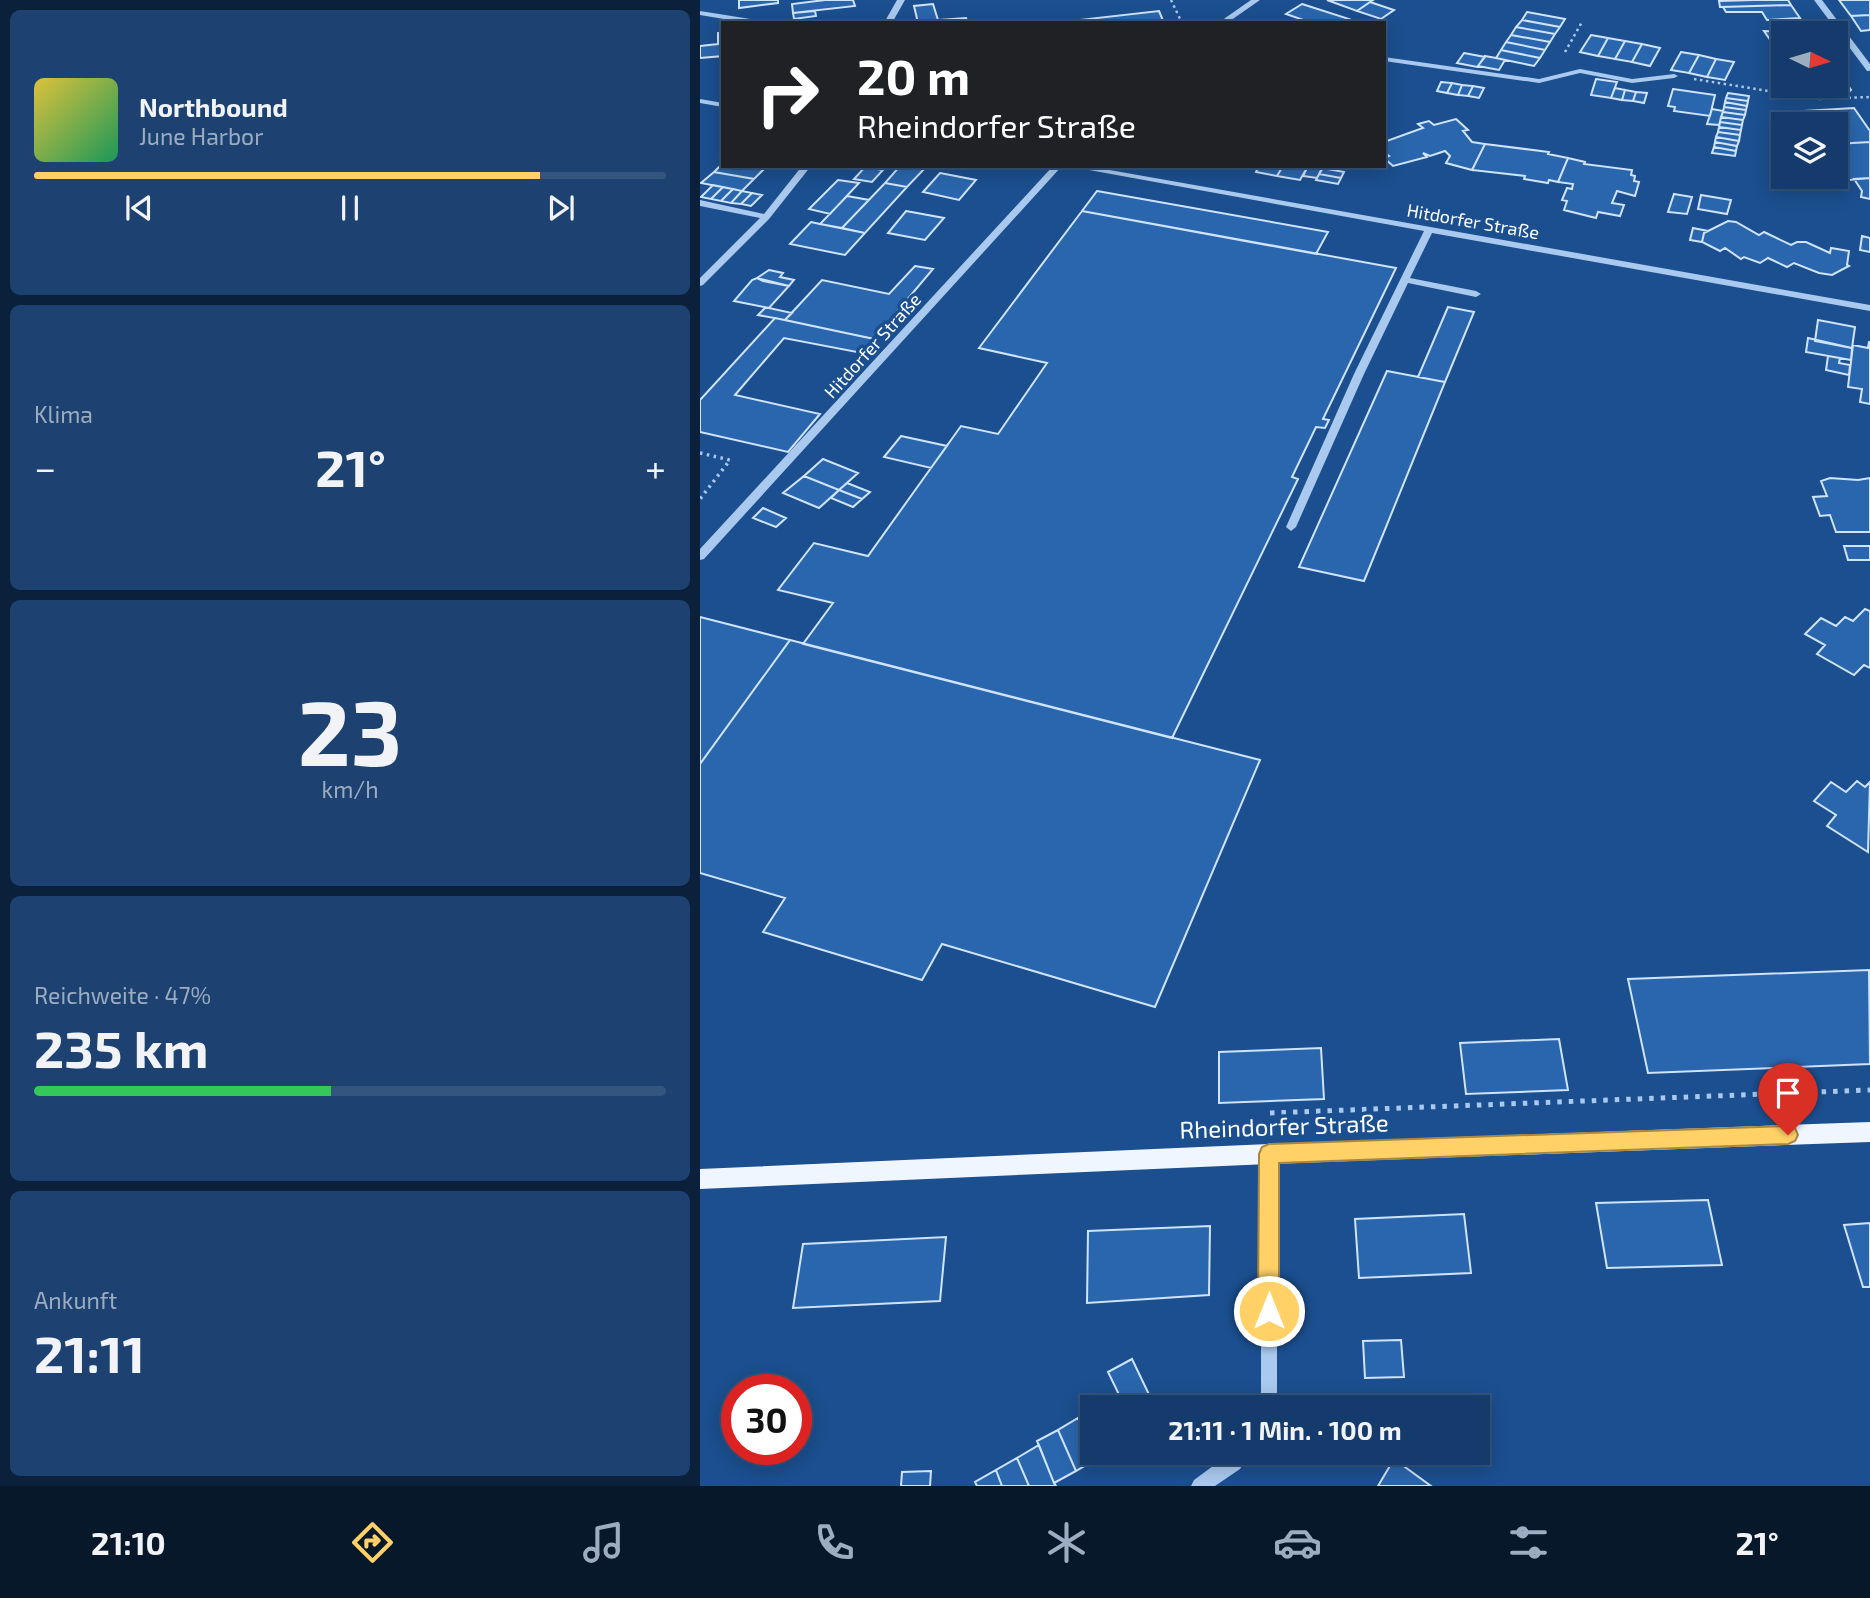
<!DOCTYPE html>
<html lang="de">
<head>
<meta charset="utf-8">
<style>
	:root { --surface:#143b6b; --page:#1d4271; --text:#f1f3f6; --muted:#9dadc1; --line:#33557e; --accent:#ffd166 }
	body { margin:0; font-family:"Exo 2",sans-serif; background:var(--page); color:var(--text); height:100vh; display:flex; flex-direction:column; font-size:26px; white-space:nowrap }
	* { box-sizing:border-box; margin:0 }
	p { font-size:23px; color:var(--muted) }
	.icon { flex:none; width:38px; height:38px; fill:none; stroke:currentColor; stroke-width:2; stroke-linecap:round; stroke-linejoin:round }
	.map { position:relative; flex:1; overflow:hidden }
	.side { display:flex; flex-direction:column; gap:10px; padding:10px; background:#0b203b; width:700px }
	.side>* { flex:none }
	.banner { position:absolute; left:21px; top:21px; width:665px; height:147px; border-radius:0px; box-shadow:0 4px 18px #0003,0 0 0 2px var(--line); background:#202124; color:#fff; overflow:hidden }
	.needle { width:46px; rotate:95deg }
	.fabs { position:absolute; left:1071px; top:21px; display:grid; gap:14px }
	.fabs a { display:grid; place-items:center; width:77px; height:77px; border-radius:0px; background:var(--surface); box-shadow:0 4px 18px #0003,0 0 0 2px var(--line); font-size:35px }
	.speed { position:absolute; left:21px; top:1374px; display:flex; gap:14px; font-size:35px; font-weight:700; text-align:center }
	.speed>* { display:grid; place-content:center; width:91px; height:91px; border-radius:50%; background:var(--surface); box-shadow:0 4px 18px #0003,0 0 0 2px var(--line); line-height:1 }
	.speed .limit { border:10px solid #d22; background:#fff; color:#111 }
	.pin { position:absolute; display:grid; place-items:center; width:60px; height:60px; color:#fff; margin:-72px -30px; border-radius:50% 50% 50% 0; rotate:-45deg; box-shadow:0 0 7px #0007 }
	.pin .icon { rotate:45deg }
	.me { position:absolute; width:77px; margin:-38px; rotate:0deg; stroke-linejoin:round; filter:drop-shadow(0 0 5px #0008) }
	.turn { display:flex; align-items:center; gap:24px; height:147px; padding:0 21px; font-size:32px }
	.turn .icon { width:91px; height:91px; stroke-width:2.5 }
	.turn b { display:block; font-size:49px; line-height:60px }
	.big { font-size:52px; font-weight:700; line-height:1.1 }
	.side .card { flex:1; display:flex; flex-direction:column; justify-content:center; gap:10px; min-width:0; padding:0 24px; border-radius:10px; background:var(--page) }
	.side .dial { align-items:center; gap:0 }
	.dial b { font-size:91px; line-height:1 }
	.song { display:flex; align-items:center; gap:21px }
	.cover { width:84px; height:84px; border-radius:10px; background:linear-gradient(135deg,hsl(50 70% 55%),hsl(150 70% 35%)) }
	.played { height:7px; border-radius:4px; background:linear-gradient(90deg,var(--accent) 80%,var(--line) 80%) }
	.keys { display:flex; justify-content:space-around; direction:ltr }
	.heat { display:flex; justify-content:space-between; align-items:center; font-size:38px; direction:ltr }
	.charge { height:10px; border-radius:5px; background:linear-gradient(90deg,#34c759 47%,var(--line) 0) }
	.trip { position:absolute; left:380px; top:1395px; width:410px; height:70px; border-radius:0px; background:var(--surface); box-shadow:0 4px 18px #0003,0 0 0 2px var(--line); font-weight:700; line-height:70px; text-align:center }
	.tabs { display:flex; height:112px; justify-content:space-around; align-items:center; background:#08182b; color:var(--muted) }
	.tabs .icon { width:49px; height:49px }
	.tabs .on { color:var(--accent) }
	.tabs b { font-size:32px; color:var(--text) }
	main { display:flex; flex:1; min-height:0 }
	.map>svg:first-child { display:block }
</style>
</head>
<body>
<main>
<section class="side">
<div class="card">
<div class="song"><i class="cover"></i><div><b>Northbound</b><p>June Harbor</p></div></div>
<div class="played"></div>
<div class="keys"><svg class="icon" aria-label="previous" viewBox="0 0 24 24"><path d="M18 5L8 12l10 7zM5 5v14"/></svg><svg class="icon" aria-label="pause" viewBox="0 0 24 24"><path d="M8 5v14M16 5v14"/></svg><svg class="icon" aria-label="next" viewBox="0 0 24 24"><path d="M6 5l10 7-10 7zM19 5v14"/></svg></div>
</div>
<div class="card"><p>Klima</p>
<div class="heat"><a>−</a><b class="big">21°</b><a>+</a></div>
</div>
<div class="card dial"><b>23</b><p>km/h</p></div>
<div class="card"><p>Reichweite · 47%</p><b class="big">235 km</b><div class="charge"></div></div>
<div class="card"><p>Ankunft</p><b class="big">21:11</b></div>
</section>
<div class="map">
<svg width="1170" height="1486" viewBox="0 0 1170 1486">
	<rect width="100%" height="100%" fill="#1b4f8f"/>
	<path fill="#2a66ad" stroke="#cfe3fa" stroke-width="2" d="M39,0H78V3L39,8Z
		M125,0H153L155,6L93,13L92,4Z
		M627,0H673L657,11Z
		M1054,0H1088L1091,5L1020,7L1019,1Z
		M1139,0H1170V15L1151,16Z
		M670,2L694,10L681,19L657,11Z
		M233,4L238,20L266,18L268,23H218L214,6Z
		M602,4L649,19L643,23H612L586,14Z
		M1091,5L1100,18L1067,20L1062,12H1026L1023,7Z
		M115,11L116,16L94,19L93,13Z
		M459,11L464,23H380L379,20Z
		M827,12L865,19L860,27L822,20Z
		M1170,15V30L1161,31L1151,16Z
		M822,20L860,27L855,34L816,27Z
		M816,27L855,34L850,42L811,35Z
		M1064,31L1110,33H1083V55L1080,54Z
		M23,32V56L0,58V46L18,44V33Z
		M811,35L850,42L845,50L806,42Z
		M891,35L908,38L898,56L880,52Z
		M908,38L925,41L915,59L898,56Z
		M925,41L942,44L932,62L915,59Z
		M806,42L845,50L840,58L801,50Z
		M942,44L960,48L950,66L932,62Z
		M801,50L840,58L834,66L796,58Z
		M981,52L999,55L989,73L971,70Z
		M764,53L785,57L777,67L757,63Z
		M999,55L1016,59L1007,77L989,73Z
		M785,56L796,58L805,60L799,70L778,66Z
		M1016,59L1034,62L1025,80L1007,77Z
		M1136,68L1151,90L1149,92L1110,94L1105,92L1108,91L1106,87L1101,86H1136Z
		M896,79L917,82L911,98L891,95Z
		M741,82L752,83L747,93L737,91Z
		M752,83L762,85L758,95L747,93Z
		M762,85L773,86L768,96L758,95Z
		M773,86L784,88L779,98L768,96Z
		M915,88L925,90L922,100L911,98Z
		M973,89L1015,95L1010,116L974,111L975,107L968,106Z
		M925,90L936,92L933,101L922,100Z
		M936,92L947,93L944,103L933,101Z
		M1028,93L1049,96L1048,101L1026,98Z
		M1026,98L1048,101L1047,106L1025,102Z
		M1025,102L1047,106L1046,110L1024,107Z
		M1024,107L1046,110L1045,115L1023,112Z
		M1154,108L1170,131V142L1136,144V124H1113L1105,111Z
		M1012,109L1023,111L1019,125L1007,124Z
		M1023,112L1045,115L1043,120L1021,117Z
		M1021,117L1043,120L1042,125L1020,122Z
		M756,119L768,130L763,131L772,142L785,144L772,170L746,163L750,156L745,151L730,156L723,153L727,157L693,166L684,158L689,156L684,152V142L723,128L718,124L729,121L734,125Z
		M1020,122L1042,125L1041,130L1019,127Z
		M1019,127L1041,130L1040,135L1018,132Z
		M1018,132L1040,135L1039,141L1016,137Z
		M1016,137L1039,141L1037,146L1015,142Z
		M1015,142L1037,146L1036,151L1014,147Z
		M1170,142V178L1149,180L1136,159V144Z
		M785,144L849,152L848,154L868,158L858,182L849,180L848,183L824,179L825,176L772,170Z
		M1014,147L1036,151L1035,156L1012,153Z
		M868,158L885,162L884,164L932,170L931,175L935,176L934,181L939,182L935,196L917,191L912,203L924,205L920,216L898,212L896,218L864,210L867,201L862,200L867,188L872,189L873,184L858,182Z
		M23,163V166L66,167L54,179L14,172Z
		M200,166H227L207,187L185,183Z
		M559,166H583L577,176L556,172Z
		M583,166H608L600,180L577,176Z
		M608,166H624L617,178L603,176Z
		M165,167L183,170L172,182L154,179Z
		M622,168L644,172L641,178L619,174Z
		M14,172L54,179L42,191L1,183Z
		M240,173L276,180L259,200L223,192Z
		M619,174L641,178L638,184L616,180Z
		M1170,178V199L1161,197L1162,191L1154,179Z
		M138,180L159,183L130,214L109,209Z
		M185,183L207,187L165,233L142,228Z
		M13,185L23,187L11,199L1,197Z
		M23,187L33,189L21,201L11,199Z
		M33,189L42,191L31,203L21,201Z
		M42,191L52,193L41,204L31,203Z
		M397,191L628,232L616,254L382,211Z
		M52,193L62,195L51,206L41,204Z
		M974,194L992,197L987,214L968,212Z
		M1001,195L1031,200L1027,214L998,209Z
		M147,196L169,200L142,228L120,224Z
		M206,211L244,218L225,240L188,233Z
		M382,211L696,268L623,419L629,420L625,428L616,427L592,477L598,479L472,738L103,644L133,603L78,590L114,543L168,556L261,426L298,434L347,363L279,348Z
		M1028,221L1036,222L1059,235L1064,232L1091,245L1097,242H1106L1130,253L1131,248L1149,251L1147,265L1149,266L1132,275L1119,273L1094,263L1087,267L1068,258L1060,263L1044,257L1041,259L1025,248L1020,251L1002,242L1004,233Z
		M111,222L120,224L165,233L145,255L90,244Z
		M993,228L1008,231L1004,233L1002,242L990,240Z
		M1162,236L1170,238V252L1160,250Z
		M215,266L233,269L174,339L85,320L122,280L189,294Z
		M69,270L83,273L80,277L94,280L89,286L57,278Z
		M57,278L63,281L89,286L69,308L34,301L52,280Z
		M748,307L774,312L745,382L718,377Z
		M65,308H69L92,313L85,320L58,315Z
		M75,318L174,339L162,353L84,338L35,395L120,414L88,452L0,432V400Z
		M1118,320L1155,327L1152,348L1115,341Z
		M1108,338L1152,348L1151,360L1106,352Z
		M1169,342H1170V404L1160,402L1162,389L1148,387L1153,345L1168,348Z
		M1128,356L1140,358L1139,363L1150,365L1149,375L1126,370Z
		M687,371L745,382L664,581L599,567Z
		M201,436L247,446L231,468L184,457Z
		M123,459L158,473L139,490L104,476Z
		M104,476L139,490L119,508L83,493Z
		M1130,478L1158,480L1170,478V532H1136L1130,515L1120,516L1113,497L1127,496L1121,481Z
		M147,483L170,492L162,499L139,490Z
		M139,490L162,499L153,507L131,498Z
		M63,508L86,518L76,527L53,518Z
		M1144,546H1170V560H1148Z
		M1165,609L1170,611V668L1164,665L1154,675L1117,654L1125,645L1105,634L1121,618L1136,626L1145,617L1153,621Z
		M0,617L90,640L0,764Z
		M90,640L560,760L455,1007L242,944L222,980L63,932L85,898L0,873V764Z
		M1157,781L1165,787L1170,782L1168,852L1127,826L1136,815L1114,801L1131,782L1146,792Z
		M1169,970L1170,1064L948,1073L928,979Z
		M859,1039L868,1090L766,1094L760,1043Z
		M621,1048L624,1099L519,1103V1052Z
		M1008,1200L1022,1265L907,1268L896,1203Z
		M764,1214L771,1273L659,1278L655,1219Z
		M1170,1223V1287H1163L1144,1225Z
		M510,1226L509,1295L387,1303L388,1231Z
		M246,1237L240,1301L93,1308L103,1244Z
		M701,1340L704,1377L665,1378L663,1341Z
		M432,1359L455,1407H425L408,1372Z
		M419,1395L425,1407H399V1406Z
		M392,1410V1449L378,1418Z
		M378,1418L396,1459L376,1471L358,1430Z
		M358,1430L376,1471L354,1483L337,1441Z
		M339,1445L354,1483L356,1486H329L317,1458Z
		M317,1458L329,1486H302L296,1470Z
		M694,1459L731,1486H678Z
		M296,1470L302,1486H277L275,1482Z
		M231,1471L230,1486H201L202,1472Z"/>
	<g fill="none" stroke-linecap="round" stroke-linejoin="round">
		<path stroke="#a9c9ee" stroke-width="2.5" stroke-dasharray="2.5 3.5" stroke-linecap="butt" d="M471,0L482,23
			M865,52L882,22
			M994,79L1118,99L1170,97"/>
		<path stroke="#a9c9ee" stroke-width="3.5" stroke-dasharray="2.5 4.5" stroke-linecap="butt" d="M0,453L30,460L0,499"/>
		<path stroke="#a9c9ee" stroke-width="5" stroke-dasharray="4.5 7" stroke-linecap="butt" d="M570,1113L1170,1090"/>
		<path fill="#a9c9ee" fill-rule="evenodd" d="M197,0H205L192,23H184Z
			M551,0H560L527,23H518Z
			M1114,0H1122L1170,64V71H1167Z
			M0,11L63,21L67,23H48L0,15Z
			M684,57L839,79L880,69L932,79L974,74L978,76L974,78L932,83L880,73L839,83L684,61Z
			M0,99L23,103V107L0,103Z
			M102,166H111L69,219L3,285L0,286V278L60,218L0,206V200L64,214Z
			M353,166H362L4,559L0,560V549Z
			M367,166H387L1170,305V311L732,233L710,278L776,291L781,294L776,297L708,283L664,374L596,527L591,531L586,527L654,374L724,231Z
			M569,1147L574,1149L577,1154V1392L573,1407H557L561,1392V1154L564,1149Z
			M532,1452H551L540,1469L515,1486H491L494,1480Z"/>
		<path fill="#f0f6ff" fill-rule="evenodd" d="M1170,1122V1142L569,1164L0,1189V1169L569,1144Z"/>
	</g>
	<path fill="#ffd166" stroke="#a68842" stroke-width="2" d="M1088,1126L1095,1128L1098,1135L1095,1141L1088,1144L579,1163V1311L576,1319L569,1322L561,1319L558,1311L559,1154L562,1147L569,1144Z"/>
	<g text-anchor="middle" stroke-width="7" stroke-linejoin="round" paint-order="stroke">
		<g font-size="18" fill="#fff" stroke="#1b4f8f">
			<text transform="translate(773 222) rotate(10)" y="6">Hitdorfer Straße</text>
			<text transform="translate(173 346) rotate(-48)" y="6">Hitdorfer Straße</text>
		</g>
		<g font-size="24" fill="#fff" stroke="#1b4f8f">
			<text transform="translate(584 1127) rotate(-2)" y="8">Rheindorfer Straße</text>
		</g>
	</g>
</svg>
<div class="fabs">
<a><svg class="needle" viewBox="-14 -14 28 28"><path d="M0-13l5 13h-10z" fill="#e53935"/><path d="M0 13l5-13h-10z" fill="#9dadc1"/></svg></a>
<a><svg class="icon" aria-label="layers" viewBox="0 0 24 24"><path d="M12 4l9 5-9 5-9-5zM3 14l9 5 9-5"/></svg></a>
</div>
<div class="speed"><div class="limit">30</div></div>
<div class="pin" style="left:1088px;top:1135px;background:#d93025"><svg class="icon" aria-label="arrive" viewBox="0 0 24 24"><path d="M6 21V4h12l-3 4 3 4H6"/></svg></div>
<svg class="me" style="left:569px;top:1311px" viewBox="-20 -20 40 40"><circle r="17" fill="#ffd166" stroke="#fff" stroke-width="3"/><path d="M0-11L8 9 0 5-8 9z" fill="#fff"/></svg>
<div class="trip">21:11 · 1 Min. · 100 m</div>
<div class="banner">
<div class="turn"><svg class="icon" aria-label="right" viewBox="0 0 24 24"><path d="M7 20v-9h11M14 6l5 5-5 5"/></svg><div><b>20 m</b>Rheindorfer Straße</div></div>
</div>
</div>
</main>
<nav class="tabs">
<b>21:10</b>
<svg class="icon on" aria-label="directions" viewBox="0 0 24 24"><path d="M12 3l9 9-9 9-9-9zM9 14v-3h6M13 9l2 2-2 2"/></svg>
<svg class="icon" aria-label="music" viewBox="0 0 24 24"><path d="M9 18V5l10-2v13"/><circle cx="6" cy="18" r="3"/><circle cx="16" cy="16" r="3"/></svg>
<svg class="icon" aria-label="phone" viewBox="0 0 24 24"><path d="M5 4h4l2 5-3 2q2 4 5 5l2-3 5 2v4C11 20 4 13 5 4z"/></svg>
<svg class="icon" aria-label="climate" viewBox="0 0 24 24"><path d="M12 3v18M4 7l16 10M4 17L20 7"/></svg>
<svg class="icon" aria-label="car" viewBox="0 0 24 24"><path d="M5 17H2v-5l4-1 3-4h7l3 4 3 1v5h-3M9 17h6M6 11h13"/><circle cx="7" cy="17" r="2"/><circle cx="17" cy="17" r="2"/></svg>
<svg class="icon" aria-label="filters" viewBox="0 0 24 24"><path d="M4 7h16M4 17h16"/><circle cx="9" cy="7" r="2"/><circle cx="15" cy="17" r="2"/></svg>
<b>21°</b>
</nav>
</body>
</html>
